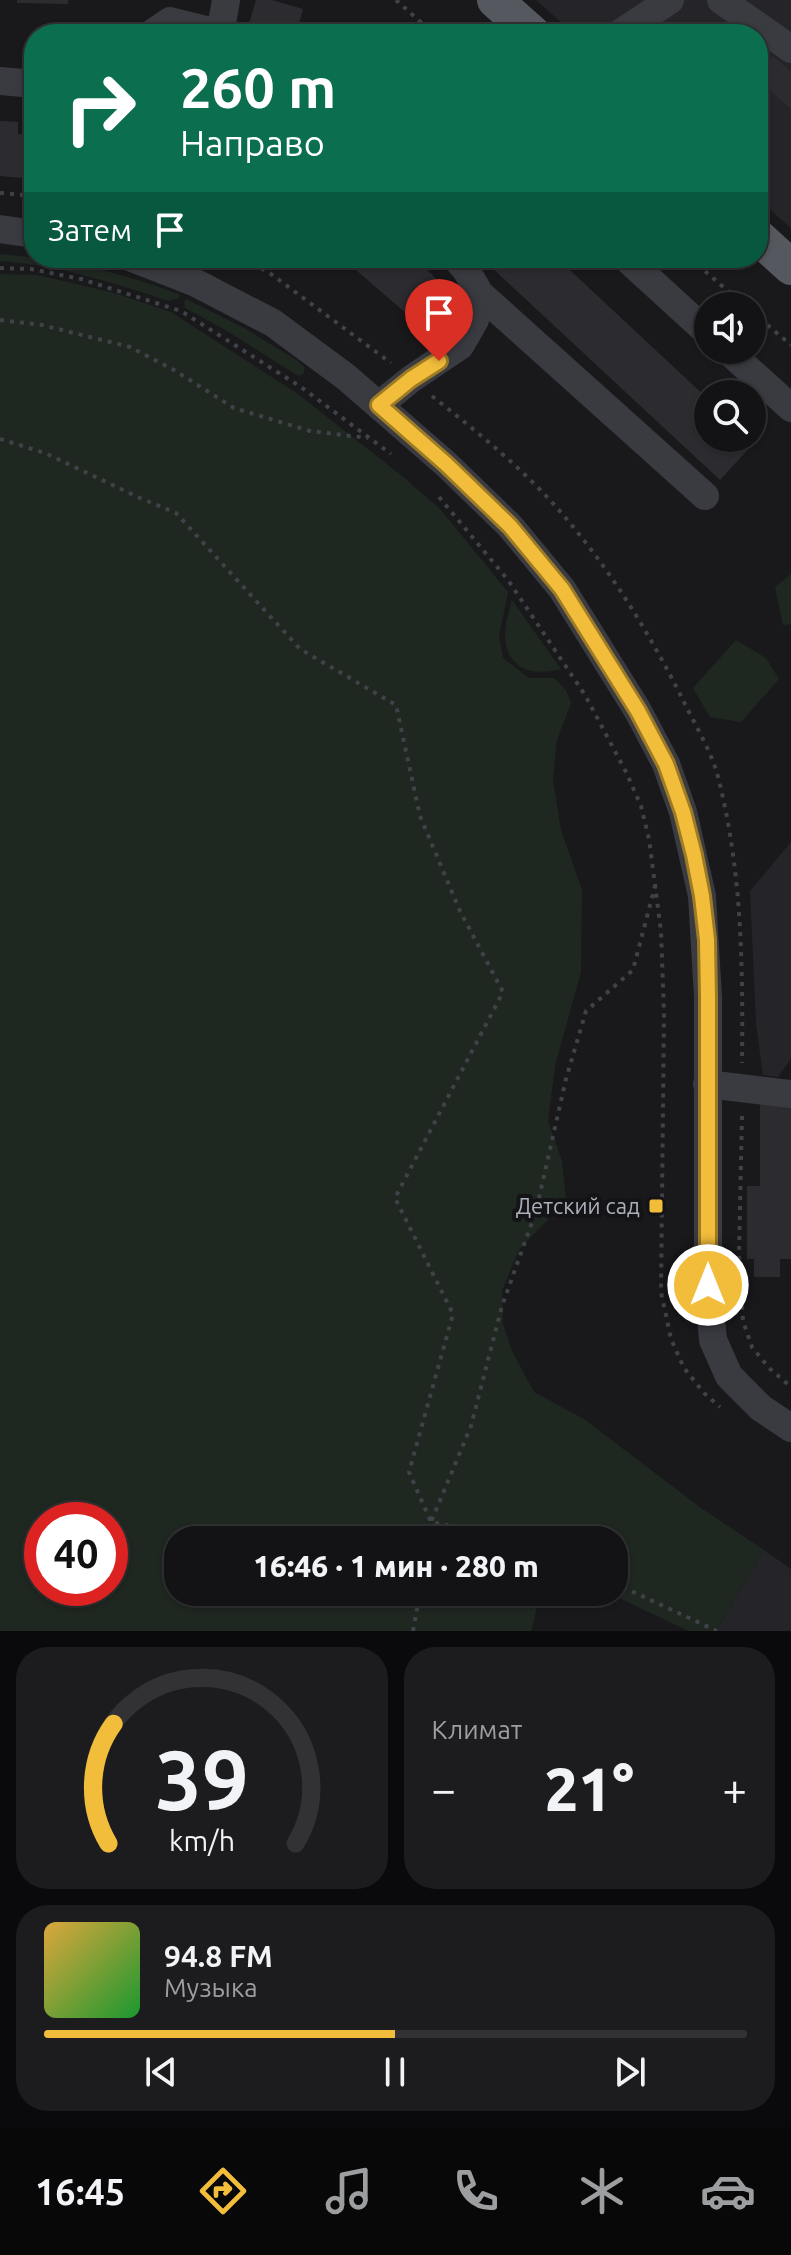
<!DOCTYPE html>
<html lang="ru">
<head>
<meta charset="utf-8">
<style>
	:root { --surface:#131315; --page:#1c1c1e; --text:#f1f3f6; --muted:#9d9ea0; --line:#323234; --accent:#f2bd3b }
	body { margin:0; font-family:Ubuntu,sans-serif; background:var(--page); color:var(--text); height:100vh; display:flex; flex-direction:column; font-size:30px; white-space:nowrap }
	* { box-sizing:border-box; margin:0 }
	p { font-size:26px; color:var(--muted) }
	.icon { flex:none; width:44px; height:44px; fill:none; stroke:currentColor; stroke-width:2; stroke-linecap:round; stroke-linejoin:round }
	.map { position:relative; height:1631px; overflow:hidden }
	.details { display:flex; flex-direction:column; gap:16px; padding:16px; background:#0a0a0c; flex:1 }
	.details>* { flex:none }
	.hud { position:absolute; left:24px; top:24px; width:744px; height:244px; border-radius:32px; box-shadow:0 2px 6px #0004,0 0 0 2px var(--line); background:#0b6e4f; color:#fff; overflow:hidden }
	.buttons { position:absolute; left:694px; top:292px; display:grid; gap:16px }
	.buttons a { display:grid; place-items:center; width:72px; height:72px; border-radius:50%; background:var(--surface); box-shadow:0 2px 6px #0004,0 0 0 2px var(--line); font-size:40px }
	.speed { position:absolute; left:24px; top:1502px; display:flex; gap:16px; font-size:40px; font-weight:700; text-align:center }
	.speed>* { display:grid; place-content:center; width:104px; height:104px; border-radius:50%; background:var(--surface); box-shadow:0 2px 6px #0004,0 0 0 2px var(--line); line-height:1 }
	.speed .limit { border:12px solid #d22; background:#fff; color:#111 }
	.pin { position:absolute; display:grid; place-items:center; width:68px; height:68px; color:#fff; margin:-82px -34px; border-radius:50% 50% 50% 0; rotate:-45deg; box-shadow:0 0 8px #0007 }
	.pin .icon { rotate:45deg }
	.me { position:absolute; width:88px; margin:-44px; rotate:0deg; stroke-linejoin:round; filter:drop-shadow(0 0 6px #0008) }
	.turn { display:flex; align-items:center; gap:28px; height:168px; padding:0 24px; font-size:36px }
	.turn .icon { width:104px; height:104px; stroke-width:2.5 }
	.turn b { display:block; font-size:56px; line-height:68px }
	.then { display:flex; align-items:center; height:76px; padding:0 24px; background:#0003; gap:16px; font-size:30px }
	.big { font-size:60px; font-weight:800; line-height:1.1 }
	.details .card { flex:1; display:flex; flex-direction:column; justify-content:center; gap:12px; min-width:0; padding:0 28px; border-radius:32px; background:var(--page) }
	.details .dial { align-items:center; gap:0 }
	.dial svg { height:208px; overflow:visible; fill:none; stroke:var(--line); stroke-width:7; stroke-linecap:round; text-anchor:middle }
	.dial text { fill:var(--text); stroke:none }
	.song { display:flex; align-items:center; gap:24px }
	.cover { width:96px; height:96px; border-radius:12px; background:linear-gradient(135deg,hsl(40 70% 55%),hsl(130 70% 35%)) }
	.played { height:8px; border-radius:4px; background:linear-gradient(90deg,var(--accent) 50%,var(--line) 50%) }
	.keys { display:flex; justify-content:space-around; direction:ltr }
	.heat { display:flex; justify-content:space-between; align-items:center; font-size:44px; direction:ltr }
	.details .tiles { flex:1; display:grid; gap:16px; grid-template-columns:1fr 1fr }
	.card:last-child { grid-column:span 2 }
	.trip { position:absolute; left:164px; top:1526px; width:464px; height:80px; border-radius:32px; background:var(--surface); box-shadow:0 2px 6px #0004,0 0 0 2px var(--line); font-weight:800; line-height:80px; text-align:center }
	.menu { display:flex; height:128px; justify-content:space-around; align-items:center; background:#080808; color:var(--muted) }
	.menu .icon { width:56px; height:56px }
	.menu .on { color:var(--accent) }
	.menu b { font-size:36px; color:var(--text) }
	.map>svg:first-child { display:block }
</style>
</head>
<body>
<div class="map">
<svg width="791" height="1631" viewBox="0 0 791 1631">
	<rect width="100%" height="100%" fill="#19191c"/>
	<path fill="#252529" d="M536,0H791V228L758,199V34H574Z
		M791,842V1059L778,1077L763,1075L756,1024L750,891Z
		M764,1550L791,1569V1631H716Z"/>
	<path fill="#1f2721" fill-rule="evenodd" d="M0,254C59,259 117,271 173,292L180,295L179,298L169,301C113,283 59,265 0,261Z
		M0,274L37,275L111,292L171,312L298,394L402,476L441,510L508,592L499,637L503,658L529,678H554L566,690L571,703L557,740L553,779L561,830L582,890L581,972L555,1066L548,1121L562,1161L566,1200L519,1250L502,1291L503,1324L512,1351L534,1392L584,1419L701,1508L764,1550L716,1631H689L606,1592H614V1540H178V1592H541L531,1631H0ZM42,1520H110V1588H42Z
		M186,299L246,329L298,361L304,367V373L299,376L295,374L227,331L185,308L184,302Z
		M791,574V624L783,625L775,587Z
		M512,600L561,669C534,676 508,671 505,638C504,625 509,612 512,600Z
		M736,640L766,658L779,679L741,722L710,717L693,688Z"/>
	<path fill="#2c2c30" d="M17,0H68V4L17,3Z
		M256,0H272L303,9L296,34H246Z
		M773,56L791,72V109L758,80V73Z
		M0,121L18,122V134L34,135V179L0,176Z
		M342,258H415L452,294L422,327Z
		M496,258H557L708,399V438H750L754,443L720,480L489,265Z
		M760,1103H791V1259H780V1277H754V1259H747V1186H760Z"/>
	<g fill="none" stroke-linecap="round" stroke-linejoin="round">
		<path stroke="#404248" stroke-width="4" stroke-dasharray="4 6" stroke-linecap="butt" d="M396,0L434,34
			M0,193L34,196
			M244,258L271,274L391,363
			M690,258L745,306
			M0,268L31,269L81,279L181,311L301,387L391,454
			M752,312L791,345
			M0,320L42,325L130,347L174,370L234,408L310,431L368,438
			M432,396C476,431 521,467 558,509C608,566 647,629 681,696C693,721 709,747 717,773C742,868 743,965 742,1063
			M0,439L45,453L140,498L176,513L300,649L396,705L420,816L460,911L503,992L395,1198L453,1314L409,1472L431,1522L481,1532L503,1540
			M439,497L508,580L585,695L626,772L641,806L649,839L661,931L664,1014L661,1292L671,1339L684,1368L704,1393L720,1407
			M742,1116L739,1253L743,1321L752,1347L769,1368L791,1387
			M428,1540L431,1522L471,1426L502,1306L536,1211L566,1079L586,1011L633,970L655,886
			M614,1583L717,1631
			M413,1631L420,1592"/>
		<path stroke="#3a3b41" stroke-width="28" d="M721,0L791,49
			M151,34L170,21L206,30L221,29L226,0
			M619,34L670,0
			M0,81L34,84
			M0,229L34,234
			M132,258L196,283L273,323L346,377L446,464L510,526L562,589L638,711L666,764L683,812L702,896L708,997V1285L713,1340L729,1376L761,1408L791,1428
			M626,258L708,333
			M480,294L705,496
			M727,350L791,408
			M379,405L411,379L460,346L475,320L480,294L466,270L456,258
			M707,1084L791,1094"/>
		<path stroke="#565860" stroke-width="36" d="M495,0L533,34
			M758,237L791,267"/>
	</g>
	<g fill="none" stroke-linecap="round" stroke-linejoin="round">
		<defs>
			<path id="route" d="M439,361L411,379L379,405L446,464L510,526L562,589L638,711L666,764L683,812L694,855L702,896L707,940L708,997V1285"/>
		</defs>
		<use href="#route" stroke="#9d7b26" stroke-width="20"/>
		<use href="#route" stroke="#f2bd3b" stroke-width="14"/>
	</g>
	<rect fill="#f2bd3b" stroke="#141417" stroke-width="3" x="648" y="1198" width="16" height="16" rx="4"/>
	<g text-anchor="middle" stroke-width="8" stroke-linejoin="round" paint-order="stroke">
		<g font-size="22" fill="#acb0bb" stroke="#141417" text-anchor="end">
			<text x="640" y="1214">Детский сад</text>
		</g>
	</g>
</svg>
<div class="buttons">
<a><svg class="icon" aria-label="sound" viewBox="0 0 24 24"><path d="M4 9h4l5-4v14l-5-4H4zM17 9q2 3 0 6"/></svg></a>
<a><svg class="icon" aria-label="search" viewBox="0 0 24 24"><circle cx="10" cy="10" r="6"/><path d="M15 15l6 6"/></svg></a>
</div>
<div class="speed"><div class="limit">40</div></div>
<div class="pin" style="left:439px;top:361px;background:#d93025"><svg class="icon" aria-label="arrive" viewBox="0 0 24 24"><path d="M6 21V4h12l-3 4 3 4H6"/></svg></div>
<svg class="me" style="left:708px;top:1285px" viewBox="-20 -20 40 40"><circle r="17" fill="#f2bd3b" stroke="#fff" stroke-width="3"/><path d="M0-11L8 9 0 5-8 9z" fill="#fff"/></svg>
<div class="trip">16:46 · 1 мин · 280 m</div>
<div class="hud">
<div class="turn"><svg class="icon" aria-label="right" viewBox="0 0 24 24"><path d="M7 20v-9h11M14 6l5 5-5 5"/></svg><div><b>260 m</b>Направо</div></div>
<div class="then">Затем<svg class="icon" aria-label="arrive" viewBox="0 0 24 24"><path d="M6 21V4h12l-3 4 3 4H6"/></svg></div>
</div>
</div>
<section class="details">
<div class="tiles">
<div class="card dial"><svg viewBox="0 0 100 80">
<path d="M14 69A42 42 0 1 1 86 69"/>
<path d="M14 69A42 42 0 0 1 16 23" stroke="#f2bd3b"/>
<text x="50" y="56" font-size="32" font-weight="700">39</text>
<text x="50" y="72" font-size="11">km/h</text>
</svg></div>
<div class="card"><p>Климат</p>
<div class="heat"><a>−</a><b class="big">21°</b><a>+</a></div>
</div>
<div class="card">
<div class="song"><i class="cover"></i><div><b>94.8 FM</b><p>Музыка</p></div></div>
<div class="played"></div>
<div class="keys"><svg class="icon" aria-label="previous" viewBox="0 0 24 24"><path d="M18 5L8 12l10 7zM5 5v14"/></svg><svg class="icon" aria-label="pause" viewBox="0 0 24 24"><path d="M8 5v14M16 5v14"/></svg><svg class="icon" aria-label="next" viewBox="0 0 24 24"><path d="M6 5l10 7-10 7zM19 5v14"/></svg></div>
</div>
</div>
</section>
<nav class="menu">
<b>16:45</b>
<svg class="icon on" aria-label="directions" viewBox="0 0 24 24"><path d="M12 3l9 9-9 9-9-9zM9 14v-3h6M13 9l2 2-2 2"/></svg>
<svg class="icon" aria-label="music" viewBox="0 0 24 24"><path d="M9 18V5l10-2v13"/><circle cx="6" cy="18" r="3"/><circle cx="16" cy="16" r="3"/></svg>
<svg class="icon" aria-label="phone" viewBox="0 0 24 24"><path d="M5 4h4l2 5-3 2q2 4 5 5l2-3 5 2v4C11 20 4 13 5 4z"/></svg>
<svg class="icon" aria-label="climate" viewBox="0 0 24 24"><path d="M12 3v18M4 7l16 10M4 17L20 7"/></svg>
<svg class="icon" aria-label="car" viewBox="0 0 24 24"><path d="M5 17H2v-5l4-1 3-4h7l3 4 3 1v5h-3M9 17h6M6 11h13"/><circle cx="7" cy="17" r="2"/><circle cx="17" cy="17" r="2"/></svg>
</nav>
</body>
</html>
